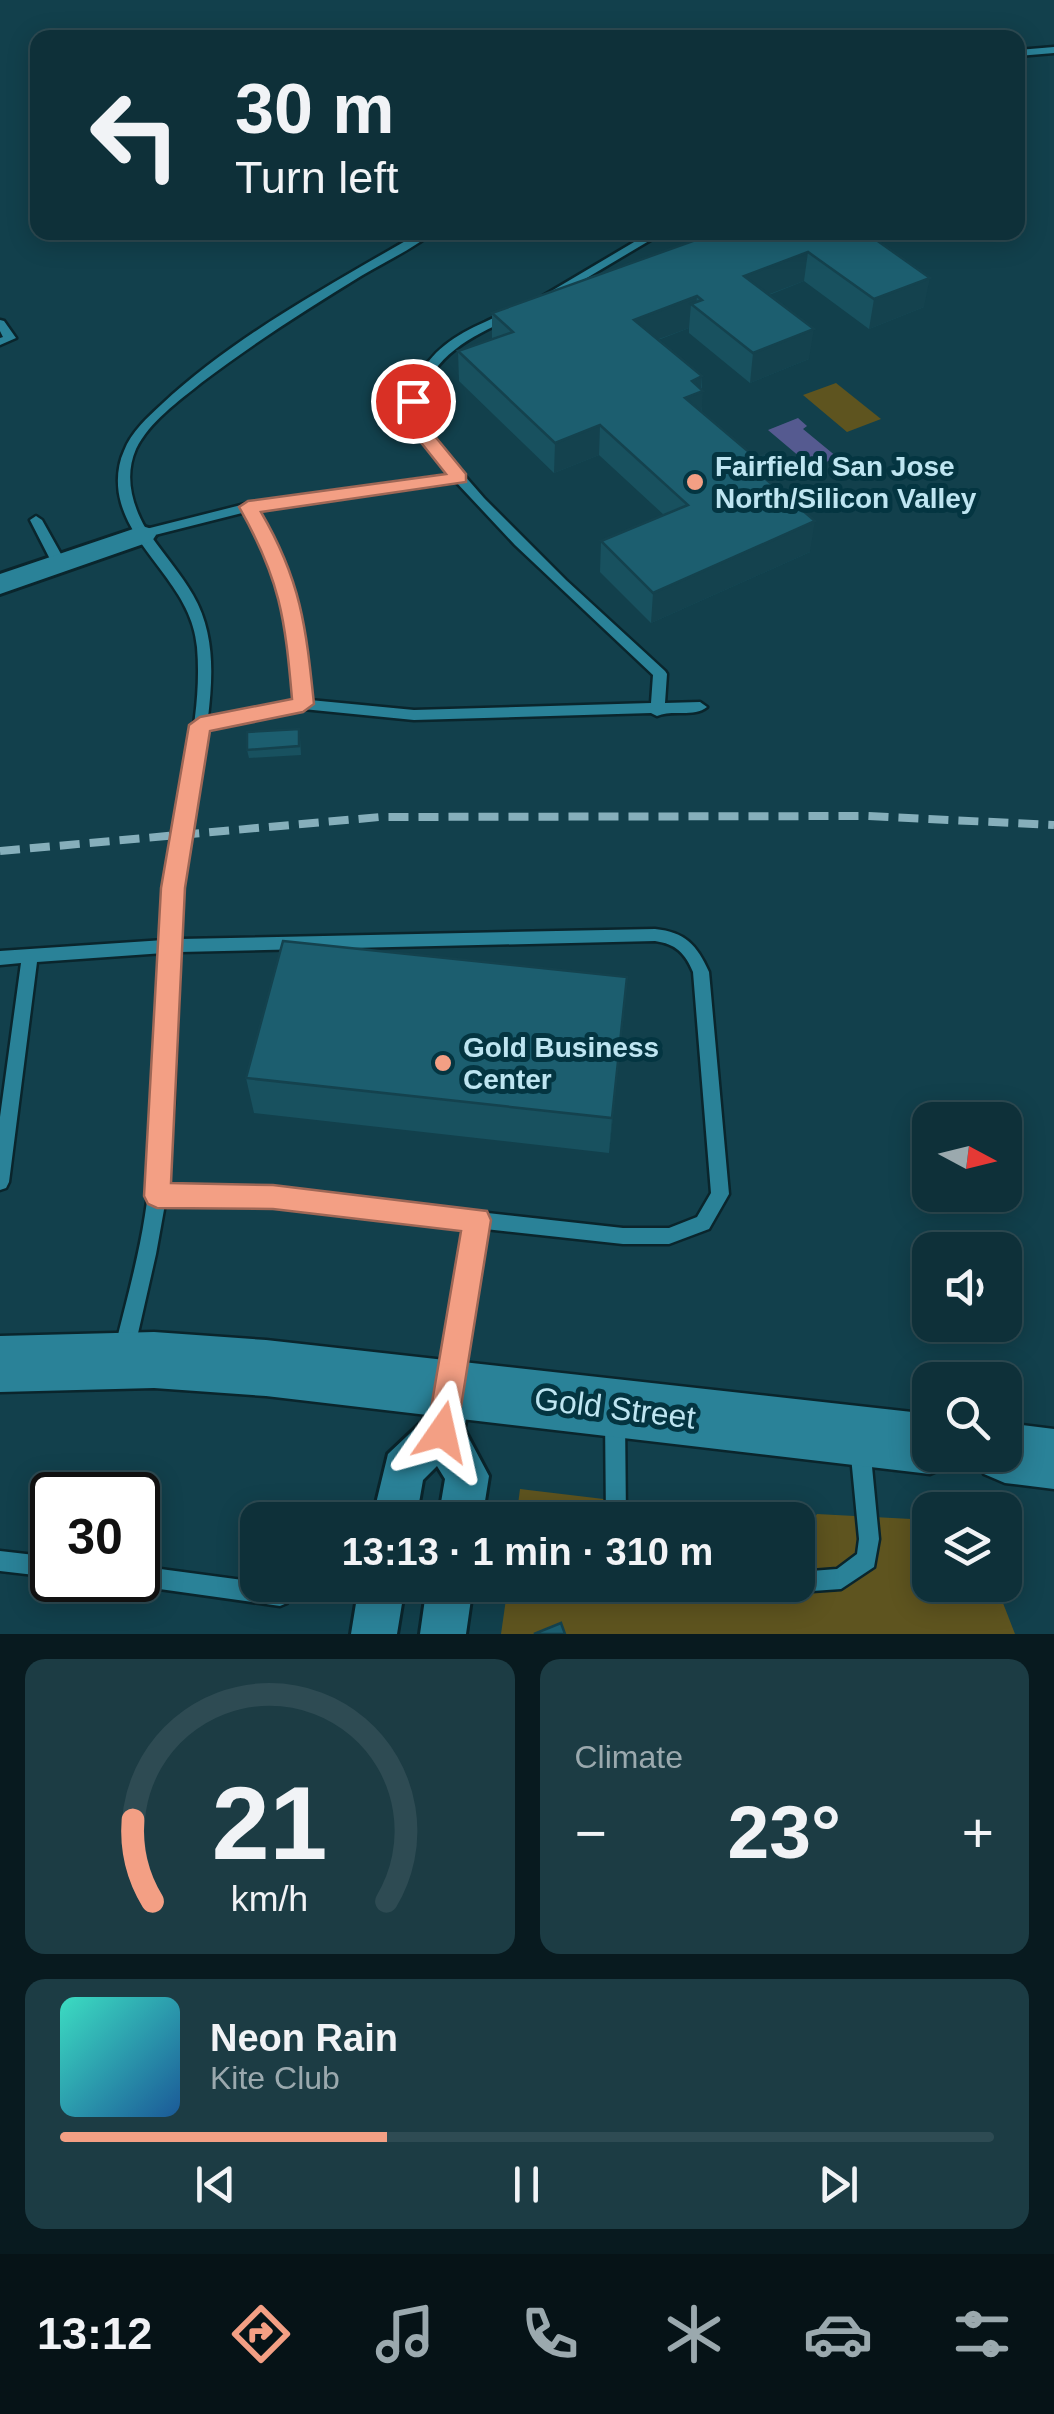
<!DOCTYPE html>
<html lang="en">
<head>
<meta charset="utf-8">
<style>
	:root { --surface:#0e3039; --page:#1c3c44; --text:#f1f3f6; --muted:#9ba9ae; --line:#2e4b53; --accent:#f39f84 }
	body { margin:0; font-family:Arial,sans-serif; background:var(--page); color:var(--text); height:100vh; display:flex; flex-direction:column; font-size:38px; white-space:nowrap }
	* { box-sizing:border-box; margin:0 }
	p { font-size:32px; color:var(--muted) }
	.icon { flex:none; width:55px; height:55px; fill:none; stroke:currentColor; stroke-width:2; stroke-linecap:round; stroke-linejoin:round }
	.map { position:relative; height:1634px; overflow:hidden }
	.details { display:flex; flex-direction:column; gap:25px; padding:25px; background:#081a1f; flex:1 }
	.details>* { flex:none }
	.guide { position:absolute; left:30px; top:30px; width:995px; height:210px; border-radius:20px; box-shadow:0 5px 25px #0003,0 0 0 2px var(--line); background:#0e3039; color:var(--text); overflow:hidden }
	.needle { width:65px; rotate:97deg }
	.fabs { position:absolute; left:912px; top:1102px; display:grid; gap:20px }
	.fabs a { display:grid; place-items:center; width:110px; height:110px; border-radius:20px; background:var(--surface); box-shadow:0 5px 25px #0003,0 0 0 2px var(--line); font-size:50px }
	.speed { position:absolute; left:30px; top:1472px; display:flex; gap:20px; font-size:50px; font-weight:700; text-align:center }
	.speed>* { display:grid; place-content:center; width:130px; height:130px; border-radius:50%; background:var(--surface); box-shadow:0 5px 25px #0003,0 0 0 2px var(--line); line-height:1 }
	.speed .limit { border:5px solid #111; border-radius:15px; background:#fff; color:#111 }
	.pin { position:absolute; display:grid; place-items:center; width:85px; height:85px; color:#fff; margin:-42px; border:5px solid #fff; border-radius:50%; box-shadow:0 2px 10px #0007 }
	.me { position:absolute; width:110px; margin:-55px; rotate:11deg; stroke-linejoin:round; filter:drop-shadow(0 0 8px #0008) }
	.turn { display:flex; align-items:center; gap:35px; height:210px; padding:0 40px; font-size:45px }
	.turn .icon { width:130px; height:130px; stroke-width:2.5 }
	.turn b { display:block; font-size:70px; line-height:85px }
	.big { font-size:75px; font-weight:600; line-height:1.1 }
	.details .card { flex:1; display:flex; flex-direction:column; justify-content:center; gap:15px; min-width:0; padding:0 35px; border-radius:20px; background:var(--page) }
	.details .dial { align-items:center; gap:0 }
	.dial svg { height:260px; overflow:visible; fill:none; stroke:var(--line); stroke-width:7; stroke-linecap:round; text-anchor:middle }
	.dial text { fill:var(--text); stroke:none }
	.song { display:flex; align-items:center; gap:30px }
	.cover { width:120px; height:120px; border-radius:15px; background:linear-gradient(135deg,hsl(170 70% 55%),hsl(210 70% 35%)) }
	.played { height:10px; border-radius:5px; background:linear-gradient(90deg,var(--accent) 35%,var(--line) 35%) }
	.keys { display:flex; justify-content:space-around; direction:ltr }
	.heat { display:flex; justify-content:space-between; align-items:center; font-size:55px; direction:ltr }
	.details .tiles { flex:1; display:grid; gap:25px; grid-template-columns:1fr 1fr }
	.card:last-child { grid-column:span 2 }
	.trip { position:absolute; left:240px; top:1502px; width:575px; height:100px; border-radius:20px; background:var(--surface); box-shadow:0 5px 25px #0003,0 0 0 2px var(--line); font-weight:600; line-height:100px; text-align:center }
	.tab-bar { display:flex; height:160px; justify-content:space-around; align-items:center; background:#061317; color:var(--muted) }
	.tab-bar .icon { width:70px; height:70px }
	.tab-bar .selected { color:var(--accent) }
	.tab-bar b { font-size:45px; color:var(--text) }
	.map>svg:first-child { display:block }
</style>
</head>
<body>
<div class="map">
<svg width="1054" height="1634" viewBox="0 0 1054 1634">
	<rect width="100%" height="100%" fill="#12404c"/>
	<path fill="#5e541f" d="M836,383L881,419L847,432L803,395Z
		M520,1489L662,1506L671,1520H516Z
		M817,1514L930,1520V1585H996L1015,1634H501L508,1585H798V1541Z"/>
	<path fill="#555a90" d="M798,418L807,426L803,429L837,457L813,468L768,430Z"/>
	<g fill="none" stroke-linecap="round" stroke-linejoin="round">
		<defs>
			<path id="service" d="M1054,47V53L1018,56V50Z
				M421,232H434C412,249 385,262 361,276C306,310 252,344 201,383C179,401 149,422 136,449C124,476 132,505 146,529L249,503L450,475C436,459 408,425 407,403C407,396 413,387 416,381C431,351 455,335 485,322C495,317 503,313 514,313V317C472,336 434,354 419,401L428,428L450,459L484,498L566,580L665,671L667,674L665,703L700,702L707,707C694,718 672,709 657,716L651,713L414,720L303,709L207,729L181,885L180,939L655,929C685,932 697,945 709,972L729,1194L709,1229L669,1244H623L485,1229L462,1379L459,1386L452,1388L445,1386L442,1379L467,1227L273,1205L165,1204L156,1254L134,1351L131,1357L124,1360L117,1357L114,1351C125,1306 138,1261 145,1215C159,1129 160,1040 164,953L37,962L9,1182L6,1188L0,1190V1117L21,963L0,965V951L164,940C165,922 163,905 165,887C173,807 204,728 197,647C192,588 136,555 121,503C116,486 117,466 124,451C131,432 148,417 162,404C236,335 333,283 421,232ZM456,482L515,545L653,675L651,703L414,710L310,700C303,626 292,575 257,510ZM246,512C279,575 290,630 296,700L208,718C213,675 215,633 193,595C181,574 165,556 151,536ZM655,941C676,944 685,953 693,972L711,1193L697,1217L669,1228H623L273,1189L167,1188L174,1102L180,952Z
				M651,232H664L553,298L549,299L543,296Z
				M0,320L4,321L16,338L0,345V338L3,337L0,331Z
				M36,516L42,520L66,563L64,566H54L52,563L30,520Z
				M615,1408L622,1411L625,1418L626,1520H606L605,1418L608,1411Z
				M860,1436L867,1439L870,1446L879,1539L874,1567L841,1589L798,1592L791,1589L789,1585H798V1572L837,1569L857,1554L859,1539L850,1446L853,1439Z
				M0,1551L52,1557V1577L0,1571Z
				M138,1566L258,1582V1585H276L287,1589L290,1596L287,1603L280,1606L138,1586L131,1583L129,1580H138Z"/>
			<path id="minor" d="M142,526L152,529L156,535L152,541L0,594V574Z
				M451,1369L466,1375L472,1389L464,1429L489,1476L482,1520H438L445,1479L437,1466L423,1480L416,1520H372L388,1454L423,1421L436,1375Z
				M359,1585H405L397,1634H351Z
				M427,1585H473L466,1634H420Z"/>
			<path id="secondary" d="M154,1332L266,1340L930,1414V1455H955L951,1465L930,1474L266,1396L154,1388L0,1392V1336Z
				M1005,1423L1054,1429V1489L1005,1483L984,1474L976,1455H1005Z"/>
		</defs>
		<use href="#service" stroke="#0a252c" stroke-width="5"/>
		<use href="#minor" stroke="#0a252c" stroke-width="6"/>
		<use href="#secondary" stroke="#0a252c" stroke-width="5"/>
		<use href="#service" fill="#2a8298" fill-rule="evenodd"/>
		<use href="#minor" fill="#2a8298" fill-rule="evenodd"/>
		<use href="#secondary" fill="#2a8298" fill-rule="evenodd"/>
		<path stroke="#86afbb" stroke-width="8" stroke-dasharray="20 10" stroke-linecap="butt" d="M0,851L380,817L866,816L1054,825"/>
	</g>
	<path fill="#18515f" d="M865,232L924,307L869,329L804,281L769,295L809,359L750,383L689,333V328L658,340L702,376V412L756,458L781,466L778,490L810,552L651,623L600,572L601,541L664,515L599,455L554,473L459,381L458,351L492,339V313Z
		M300,737L301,755L249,758L247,750Z
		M624,1013L609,1153L254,1113L246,1078Z"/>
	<path fill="#14424e" d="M808,252L804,281L741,305L744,276Z
		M930,278L924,307L869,329L874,299Z
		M697,296L696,308L691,304L689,328L632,349L634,320Z
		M814,329L809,359L750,383L753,353Z
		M702,376L701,392L703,391L701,421L685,398L692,381Z
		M600,425L599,455L554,473L555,443Z
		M781,466L777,496L761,475Z
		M815,521L810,552L651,623L653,593Z
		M627,977L624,1013L609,1153L612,1118Z"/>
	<path fill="#1c5e6f" stroke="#14424e" stroke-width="2.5" d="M718,232H865L930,278L874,299L808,252L744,276L814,329L753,353L691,304L702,300L697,296L634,320L702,376L692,381L703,391L685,398L756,458L767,453L781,466L761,475L815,521L653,593L601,541L688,505L600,425L555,443L458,351L513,332L492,313Z
		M299,729V746L247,750V732Z
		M283,941L627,977L612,1118L246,1078Z
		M561,1623L565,1634H534Z"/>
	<path fill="#f39f84" stroke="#9e6756" stroke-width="2.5" d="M413,396L422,401L429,429L466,474V482L261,512C301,580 306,627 314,704L303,712L210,731L185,888L171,1183L273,1185L487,1211L491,1220L457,1432L453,1442L442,1447L431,1442L427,1432L461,1231L273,1209L157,1208L148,1204L144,1196L161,888L189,725L200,717L292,699C285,618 280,579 239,507L248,501L446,474L411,430L404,401Z"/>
	<g fill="#f39f84" stroke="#043541" stroke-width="4">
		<circle cx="695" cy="482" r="10"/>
		<circle cx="443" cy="1063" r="10"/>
	</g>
	<g text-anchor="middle" stroke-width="10" stroke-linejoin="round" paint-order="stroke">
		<g font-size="28" font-weight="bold" fill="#bee5f1" stroke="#043541" text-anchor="start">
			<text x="715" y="476">Fairfield San Jose<tspan x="715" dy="32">North/Silicon Valley</tspan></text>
			<text x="463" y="1057">Gold Business<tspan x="463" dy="32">Center</tspan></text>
		</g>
		<g font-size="32" fill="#bee5f1" stroke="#043541">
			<text transform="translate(615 1408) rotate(7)" y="11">Gold Street</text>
		</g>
	</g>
</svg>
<div class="fabs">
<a><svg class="needle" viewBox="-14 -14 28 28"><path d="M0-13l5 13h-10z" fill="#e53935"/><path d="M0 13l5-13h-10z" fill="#9ba9ae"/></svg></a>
<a><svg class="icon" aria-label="sound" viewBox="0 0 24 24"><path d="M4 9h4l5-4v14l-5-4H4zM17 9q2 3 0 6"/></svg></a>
<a><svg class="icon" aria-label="search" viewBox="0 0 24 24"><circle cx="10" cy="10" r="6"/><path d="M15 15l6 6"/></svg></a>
<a><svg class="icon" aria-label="layers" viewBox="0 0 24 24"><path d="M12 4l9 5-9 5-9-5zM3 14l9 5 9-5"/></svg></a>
</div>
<div class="speed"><div class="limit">30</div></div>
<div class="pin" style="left:413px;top:401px;background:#d93025"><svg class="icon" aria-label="arrive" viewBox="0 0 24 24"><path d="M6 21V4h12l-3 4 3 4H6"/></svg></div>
<svg class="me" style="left:442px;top:1432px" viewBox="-20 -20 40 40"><path d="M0-17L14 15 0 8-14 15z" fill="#f39f84" stroke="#fff" stroke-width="4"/></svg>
<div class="trip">13:13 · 1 min · 310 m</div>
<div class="guide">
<div class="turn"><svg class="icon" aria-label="left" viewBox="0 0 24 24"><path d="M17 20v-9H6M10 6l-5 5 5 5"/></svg><div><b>30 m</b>Turn left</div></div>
</div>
</div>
<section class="details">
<div class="tiles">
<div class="card dial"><svg viewBox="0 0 100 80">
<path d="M14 69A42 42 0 1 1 86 69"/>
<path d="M14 69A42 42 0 0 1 8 44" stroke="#f39f84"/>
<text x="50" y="56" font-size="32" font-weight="700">21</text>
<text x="50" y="72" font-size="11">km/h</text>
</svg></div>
<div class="card"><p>Climate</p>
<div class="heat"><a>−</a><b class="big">23°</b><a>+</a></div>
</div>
<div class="card">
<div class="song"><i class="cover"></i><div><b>Neon Rain</b><p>Kite Club</p></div></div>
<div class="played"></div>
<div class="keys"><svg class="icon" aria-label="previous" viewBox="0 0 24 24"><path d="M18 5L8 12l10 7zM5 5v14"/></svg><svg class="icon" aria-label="pause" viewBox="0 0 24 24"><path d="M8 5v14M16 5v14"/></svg><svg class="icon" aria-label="next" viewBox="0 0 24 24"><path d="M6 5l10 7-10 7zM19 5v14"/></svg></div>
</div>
</div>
</section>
<nav class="tab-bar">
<b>13:12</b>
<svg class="icon selected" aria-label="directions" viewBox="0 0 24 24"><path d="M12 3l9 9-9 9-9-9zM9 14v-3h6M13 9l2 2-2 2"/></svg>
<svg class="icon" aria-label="music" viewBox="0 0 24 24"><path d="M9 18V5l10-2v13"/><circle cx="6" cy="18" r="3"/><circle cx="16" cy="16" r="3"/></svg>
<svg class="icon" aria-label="phone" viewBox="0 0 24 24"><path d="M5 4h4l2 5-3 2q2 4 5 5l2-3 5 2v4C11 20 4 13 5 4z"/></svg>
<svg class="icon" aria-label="climate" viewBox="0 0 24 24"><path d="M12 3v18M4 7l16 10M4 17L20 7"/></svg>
<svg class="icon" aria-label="car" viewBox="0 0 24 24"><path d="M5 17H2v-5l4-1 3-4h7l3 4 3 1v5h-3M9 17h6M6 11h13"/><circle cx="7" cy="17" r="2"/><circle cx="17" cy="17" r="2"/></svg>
<svg class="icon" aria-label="filters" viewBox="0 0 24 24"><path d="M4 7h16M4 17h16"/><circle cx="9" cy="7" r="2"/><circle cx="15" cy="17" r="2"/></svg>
</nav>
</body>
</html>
